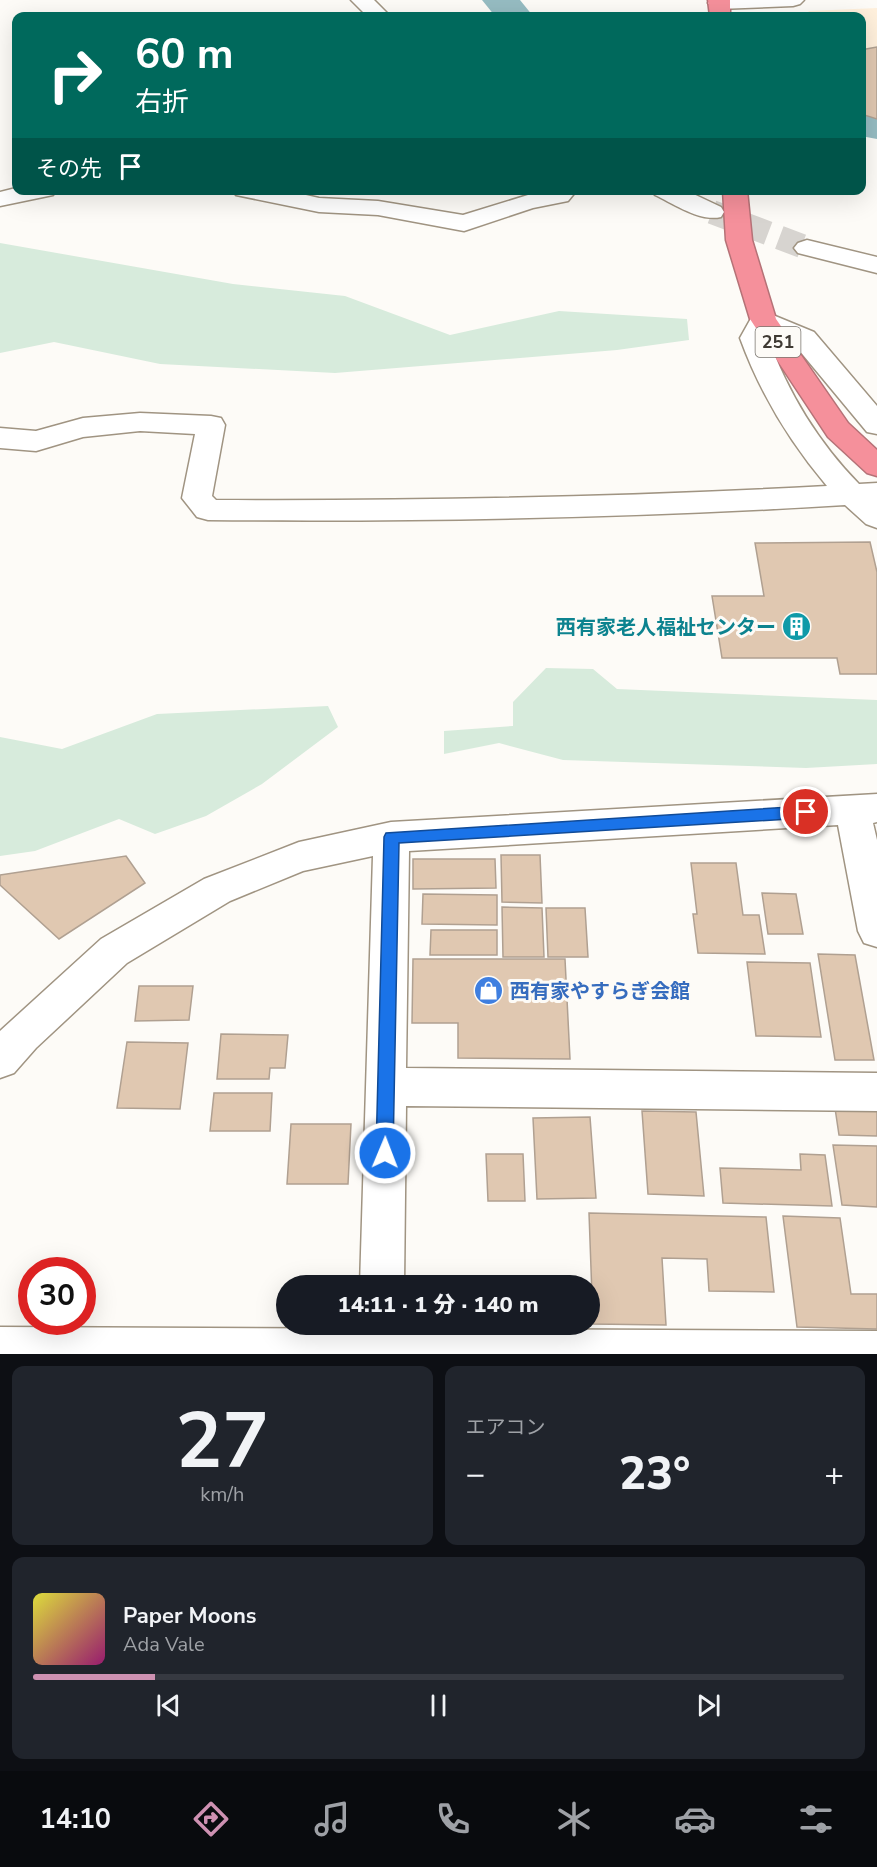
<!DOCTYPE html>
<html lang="ja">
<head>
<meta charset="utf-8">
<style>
	:root { --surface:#171b24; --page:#20242c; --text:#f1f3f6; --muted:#9ea1a6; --line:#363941; --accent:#ce91b2 }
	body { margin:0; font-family:"Nunito Sans","Noto Sans JP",sans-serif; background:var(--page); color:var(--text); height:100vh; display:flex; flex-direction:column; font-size:22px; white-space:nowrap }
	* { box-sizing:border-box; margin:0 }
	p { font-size:20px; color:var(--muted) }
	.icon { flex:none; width:33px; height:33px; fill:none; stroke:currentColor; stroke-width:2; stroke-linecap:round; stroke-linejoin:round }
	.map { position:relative; height:1354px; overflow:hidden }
	.panel { display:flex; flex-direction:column; gap:12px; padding:12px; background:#0d0f14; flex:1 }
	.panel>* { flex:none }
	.guide { position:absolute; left:12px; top:12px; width:854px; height:183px; border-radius:12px; box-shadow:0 6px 24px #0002; background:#00695c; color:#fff; overflow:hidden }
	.speed { position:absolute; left:18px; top:1257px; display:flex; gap:12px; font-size:30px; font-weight:700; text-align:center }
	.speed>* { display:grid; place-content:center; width:78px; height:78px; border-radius:50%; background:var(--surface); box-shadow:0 6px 24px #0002; line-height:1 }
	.speed .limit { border:9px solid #d22; background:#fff; color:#111 }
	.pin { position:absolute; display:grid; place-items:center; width:51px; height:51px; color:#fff; margin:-26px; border:3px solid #fff; border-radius:50%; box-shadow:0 2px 6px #0007 }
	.me { position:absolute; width:66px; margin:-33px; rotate:1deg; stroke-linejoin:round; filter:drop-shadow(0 0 4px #0008) }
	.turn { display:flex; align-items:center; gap:21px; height:126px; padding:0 24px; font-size:27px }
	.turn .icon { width:78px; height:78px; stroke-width:2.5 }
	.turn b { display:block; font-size:42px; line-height:51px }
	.then { display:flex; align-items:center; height:57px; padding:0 24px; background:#0003; gap:12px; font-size:22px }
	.big { font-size:45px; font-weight:800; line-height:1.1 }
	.panel .tile { flex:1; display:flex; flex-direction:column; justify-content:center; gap:9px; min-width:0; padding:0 21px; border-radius:12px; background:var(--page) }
	.panel .dial { align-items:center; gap:0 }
	.dial b { font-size:78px; line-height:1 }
	.song { display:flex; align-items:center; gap:18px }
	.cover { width:72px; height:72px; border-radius:9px; background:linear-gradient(135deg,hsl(60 70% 55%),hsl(320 70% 35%)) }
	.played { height:6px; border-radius:3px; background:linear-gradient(90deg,var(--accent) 15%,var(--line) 15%) }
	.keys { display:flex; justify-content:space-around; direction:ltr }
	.heat { display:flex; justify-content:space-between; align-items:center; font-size:33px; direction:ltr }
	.panel .tiles { flex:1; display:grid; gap:12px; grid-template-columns:1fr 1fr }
	.tile:last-child { grid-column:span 2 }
	.trip { position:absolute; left:276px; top:1275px; width:324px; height:60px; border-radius:30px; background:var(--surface); box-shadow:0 6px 24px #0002; font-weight:800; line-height:60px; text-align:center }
	.tab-bar { display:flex; height:96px; justify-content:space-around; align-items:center; background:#090b0e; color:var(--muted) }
	.tab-bar .icon { width:42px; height:42px }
	.tab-bar .current { color:var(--accent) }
	.tab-bar b { font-size:27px; color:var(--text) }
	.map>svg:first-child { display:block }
</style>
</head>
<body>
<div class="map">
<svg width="877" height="1354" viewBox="0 0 877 1354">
	<rect width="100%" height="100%" fill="#fdfbf7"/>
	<path fill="#fff0dc" d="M877,8V125L861,120V16H805L809,11Z"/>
	<path fill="#d7ebdc" d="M0,243L233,284L345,296L450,335L559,311L687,319L689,340L617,350L335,373L160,364L54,342L0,353Z
		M546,668L593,669L617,689L877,700V764L806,768L563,760L499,743L444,754V731L513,726V702Z
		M328,706L338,727L262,784L206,816L155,834L119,819L35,851L0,856V737L62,749L157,714Z"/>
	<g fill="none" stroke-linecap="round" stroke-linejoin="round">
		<path fill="#96bcc2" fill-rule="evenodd" d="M482,0H520L533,16H495Z
			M861,112L877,115V139L861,136Z"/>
	</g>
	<path fill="#e0c8b1" stroke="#b0a091" stroke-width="1.5" d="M877,47V119L861,114V54L866,49Z
		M870,542L877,572V674H840L837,658H722L712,596H764L755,543Z
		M501,855H540L542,903L502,902Z
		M126,856L145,883L59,939L0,885V875Z
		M413,859H495L496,888L413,889Z
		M691,863H736L743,915H759L765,954L698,953L693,914H697Z
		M762,893L796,894L803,934H768Z
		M423,894L497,895V925L422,924Z
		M502,907L542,908L544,957H503Z
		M546,908H585L588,957H548Z
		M431,930H497V955H430Z
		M818,954L855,955L874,1060H835Z
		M413,959H565L570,1059L458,1058V1023H412Z
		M747,962L810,963L821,1037L756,1036Z
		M139,986H193L189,1020L135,1021Z
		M221,1034L288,1035L285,1068H270L269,1079H217Z
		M127,1042L188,1043L180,1109L117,1108Z
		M214,1093H272L270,1131H210Z
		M835,1108L877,1109V1136L839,1135Z
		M642,1111L696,1112L704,1196L648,1194Z
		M590,1117L596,1198L537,1199L533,1118Z
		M291,1124H351L348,1184H287Z
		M833,1145L877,1146V1207L842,1205Z
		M486,1154H523L525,1201H488Z
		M800,1154L825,1155L832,1206L723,1203L720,1168L801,1170Z
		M589,1213L766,1217L774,1292L709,1291L707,1259L662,1258L666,1325L593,1324Z
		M783,1216L840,1218L851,1294H877V1329L797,1327Z"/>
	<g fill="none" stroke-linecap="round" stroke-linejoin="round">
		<path stroke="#d7d4d0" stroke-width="24" stroke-dasharray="24 12" stroke-linecap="butt" d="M712,212L807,248"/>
		<defs>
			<path id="minor" d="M351,0H374L390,16H367Z
				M711,0H804L800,4L793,6L719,9L712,7L708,3Z
				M16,188V190H56L53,195L0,206V192Z
				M233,190H284L319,198L378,201L463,215L528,195L549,190H577L568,201L533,208L464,231L378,215L319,212L236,195Z
				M652,190H685L721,207L724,212L721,217C700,222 674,204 655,195Z
				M807,240L877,257V273L798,253L794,248L798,243Z
				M763,311L814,332L877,406V434L867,432L794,344L770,333L768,338C788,393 818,442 859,484L877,483V528L866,524L845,505C633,518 420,522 208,520L197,517L182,498L195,434L140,431L83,437L36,451L0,448V428L36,431L83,418L140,413L211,416L221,418L225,425L212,496L216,500C419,501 623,497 827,486C789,441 760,393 740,338L754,313Z
				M877,794V822L873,823L877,840V947L864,943L858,931L838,825L409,851L406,1068L877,1073V1111L406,1106L404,1286H360L373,856L303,871L230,901L127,963L36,1048L14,1073L0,1078V1031L101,939L204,879L299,842L391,822Z
				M0,1327L877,1331V1354H0Z"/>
			<path id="highway" d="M708,0H730V16H710Z
				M723,190H747L752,240L776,319L848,423L877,450V476L867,473L828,437L750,319L726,240Z"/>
		</defs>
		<use href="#minor" stroke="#a09482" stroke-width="3"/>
		<use href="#highway" stroke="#b57277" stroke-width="3"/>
		<use href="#minor" fill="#fff" fill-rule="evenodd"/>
		<use href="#highway" fill="#f5909b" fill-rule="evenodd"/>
	</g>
	<path fill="#1a73e8" stroke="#114b97" stroke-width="1.5" d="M806,806L811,807L814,812L811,816L806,818L399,843L393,1153L391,1159L385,1161L379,1159L376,1153L384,837L386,833Z"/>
	<defs>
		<symbol id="building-disc" viewBox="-11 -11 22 22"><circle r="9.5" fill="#0f9aa8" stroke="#fdfbf7"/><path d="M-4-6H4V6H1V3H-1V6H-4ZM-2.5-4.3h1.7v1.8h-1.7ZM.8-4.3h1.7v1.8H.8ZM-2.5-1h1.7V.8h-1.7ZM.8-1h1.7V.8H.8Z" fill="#fff"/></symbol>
		<symbol id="shop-disc" viewBox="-11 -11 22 22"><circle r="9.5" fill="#3f7fe0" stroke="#fdfbf7"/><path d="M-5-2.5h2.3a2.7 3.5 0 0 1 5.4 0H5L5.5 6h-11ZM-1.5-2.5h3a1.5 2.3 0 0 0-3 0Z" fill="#fff"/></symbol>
	</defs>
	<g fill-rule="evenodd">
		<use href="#building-disc" x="780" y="610" width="33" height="33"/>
		<use href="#shop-disc" x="472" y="974" width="33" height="33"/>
	</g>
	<g text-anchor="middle" stroke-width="6" stroke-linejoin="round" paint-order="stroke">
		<rect fill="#fdfbf7" stroke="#78746e" stroke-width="1.5" x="755.5" y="327" width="45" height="30" rx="4.5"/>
		<g font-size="18" font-weight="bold" fill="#3f3a33">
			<text x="778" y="348">251</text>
		</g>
		<g font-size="20" font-weight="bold" fill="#0d838f" stroke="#fdfbf7" text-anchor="end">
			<text x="776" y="634">西有家老人福祉センター</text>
		</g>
		<g font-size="20" font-weight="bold" fill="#366cbe" stroke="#fdfbf7" text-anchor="start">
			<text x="510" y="998">西有家やすらぎ会館</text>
		</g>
	</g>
</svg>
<div class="speed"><div class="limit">30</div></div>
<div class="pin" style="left:806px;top:812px;background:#d93025"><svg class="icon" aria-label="arrive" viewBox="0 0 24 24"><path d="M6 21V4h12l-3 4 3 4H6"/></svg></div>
<svg class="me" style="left:385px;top:1153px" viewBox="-20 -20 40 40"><circle r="17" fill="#1a73e8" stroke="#fff" stroke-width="3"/><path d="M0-11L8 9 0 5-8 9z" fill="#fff"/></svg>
<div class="trip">14:11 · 1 分 · 140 m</div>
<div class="guide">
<div class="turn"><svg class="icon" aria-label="right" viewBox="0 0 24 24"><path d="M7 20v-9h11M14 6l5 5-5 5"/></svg><div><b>60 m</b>右折</div></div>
<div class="then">その先<svg class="icon" aria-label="arrive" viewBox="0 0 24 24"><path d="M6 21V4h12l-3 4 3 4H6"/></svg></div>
</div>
</div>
<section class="panel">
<div class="tiles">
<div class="tile dial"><b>27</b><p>km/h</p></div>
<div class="tile"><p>エアコン</p>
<div class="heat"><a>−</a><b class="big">23°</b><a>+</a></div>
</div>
<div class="tile">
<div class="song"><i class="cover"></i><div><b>Paper Moons</b><p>Ada Vale</p></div></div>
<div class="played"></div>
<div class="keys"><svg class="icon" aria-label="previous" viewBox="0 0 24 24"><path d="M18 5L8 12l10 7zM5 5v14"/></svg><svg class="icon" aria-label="pause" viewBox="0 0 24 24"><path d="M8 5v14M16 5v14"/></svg><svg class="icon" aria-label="next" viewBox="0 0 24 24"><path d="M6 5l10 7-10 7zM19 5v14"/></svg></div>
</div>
</div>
</section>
<nav class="tab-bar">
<b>14:10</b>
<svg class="icon current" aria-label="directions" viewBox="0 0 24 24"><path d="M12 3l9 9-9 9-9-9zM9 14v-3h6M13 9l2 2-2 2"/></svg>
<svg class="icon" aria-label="music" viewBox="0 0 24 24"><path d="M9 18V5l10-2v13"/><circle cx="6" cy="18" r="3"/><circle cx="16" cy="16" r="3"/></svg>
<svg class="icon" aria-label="phone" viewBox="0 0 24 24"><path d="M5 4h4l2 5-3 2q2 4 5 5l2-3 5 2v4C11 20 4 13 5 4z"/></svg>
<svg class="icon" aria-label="climate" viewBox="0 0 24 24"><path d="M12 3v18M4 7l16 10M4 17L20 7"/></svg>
<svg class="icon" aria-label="car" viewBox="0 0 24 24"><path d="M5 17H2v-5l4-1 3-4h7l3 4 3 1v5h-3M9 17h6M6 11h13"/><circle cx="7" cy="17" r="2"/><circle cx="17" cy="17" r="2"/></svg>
<svg class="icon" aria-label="filters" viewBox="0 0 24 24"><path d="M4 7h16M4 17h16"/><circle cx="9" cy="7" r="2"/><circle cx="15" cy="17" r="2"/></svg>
</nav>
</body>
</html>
